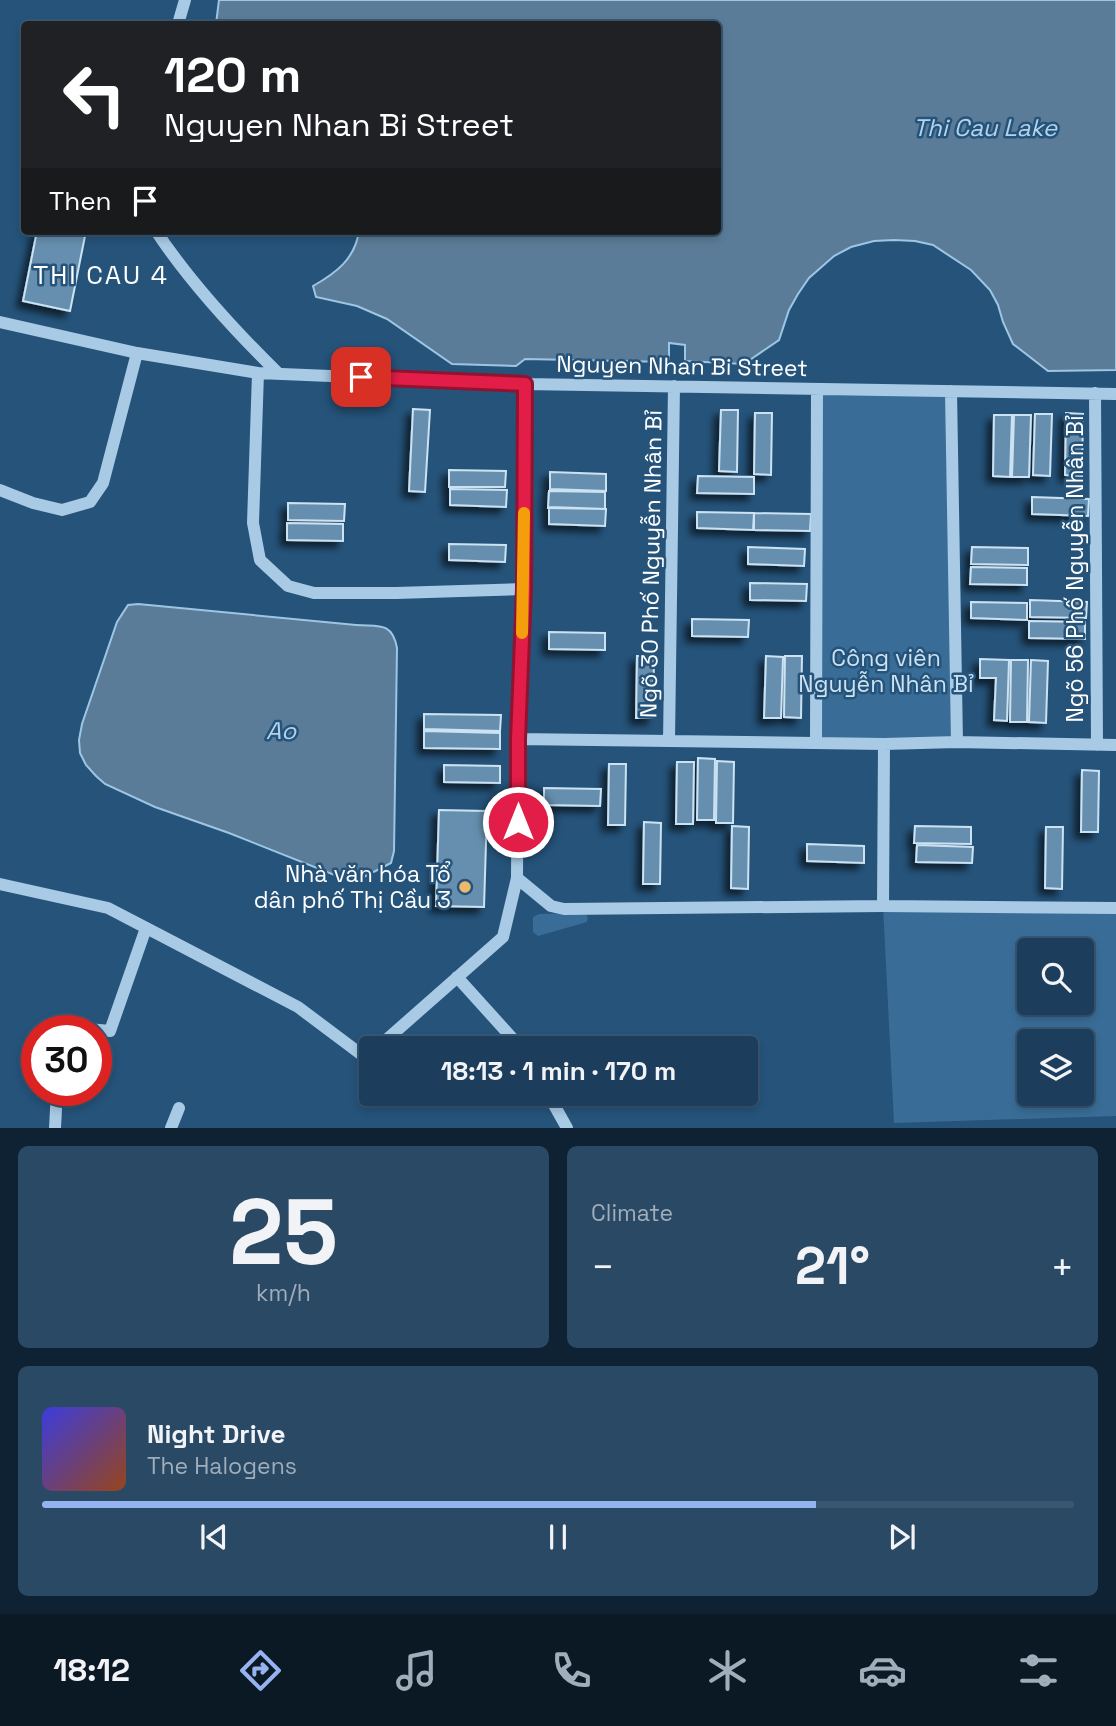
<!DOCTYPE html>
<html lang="en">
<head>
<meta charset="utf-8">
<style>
	:root { --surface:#1c3e5c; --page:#294965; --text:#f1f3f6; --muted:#a0aebb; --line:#3a5772; --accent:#95b2f1 }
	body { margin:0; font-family:"Space Grotesk",sans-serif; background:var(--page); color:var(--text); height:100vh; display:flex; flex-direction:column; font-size:26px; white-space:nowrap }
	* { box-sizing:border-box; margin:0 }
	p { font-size:23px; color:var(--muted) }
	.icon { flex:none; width:38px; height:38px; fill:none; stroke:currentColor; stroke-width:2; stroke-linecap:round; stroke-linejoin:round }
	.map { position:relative; height:1128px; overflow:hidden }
	.panel { display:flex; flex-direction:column; gap:18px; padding:18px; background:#0f2233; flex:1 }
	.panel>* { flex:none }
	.guide { position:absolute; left:21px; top:21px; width:700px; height:214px; border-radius:7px; box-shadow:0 4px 10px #0003,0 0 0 2px var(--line); background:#202124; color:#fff; overflow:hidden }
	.tools { position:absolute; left:1017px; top:938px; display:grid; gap:14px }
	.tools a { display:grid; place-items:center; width:77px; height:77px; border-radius:7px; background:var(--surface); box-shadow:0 4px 10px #0003,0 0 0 2px var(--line); font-size:35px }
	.speed { position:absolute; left:21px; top:1015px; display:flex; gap:14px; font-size:35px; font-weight:700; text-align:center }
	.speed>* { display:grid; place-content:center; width:91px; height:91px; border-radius:50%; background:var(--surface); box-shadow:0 4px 10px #0003,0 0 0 2px var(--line); line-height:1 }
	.speed .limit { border:10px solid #d22; background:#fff; color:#111 }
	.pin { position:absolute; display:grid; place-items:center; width:60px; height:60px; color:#fff; margin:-30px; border-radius:14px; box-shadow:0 4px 10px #0006 }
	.me { position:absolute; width:77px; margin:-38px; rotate:0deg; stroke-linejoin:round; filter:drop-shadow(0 0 5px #0008) }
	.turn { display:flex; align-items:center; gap:24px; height:147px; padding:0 28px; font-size:32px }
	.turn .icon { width:91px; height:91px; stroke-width:2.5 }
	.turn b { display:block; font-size:49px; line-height:60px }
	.then { display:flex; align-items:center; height:66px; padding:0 28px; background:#0003; gap:14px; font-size:26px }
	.big { font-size:52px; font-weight:800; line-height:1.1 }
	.panel .widget { flex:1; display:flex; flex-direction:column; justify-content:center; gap:10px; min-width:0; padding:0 24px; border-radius:10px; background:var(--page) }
	.panel .dial { align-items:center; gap:0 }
	.dial b { font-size:91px; line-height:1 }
	.song { display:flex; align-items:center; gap:21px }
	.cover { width:84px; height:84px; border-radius:10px; background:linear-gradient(135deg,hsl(240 70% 55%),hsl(20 70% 35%)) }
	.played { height:7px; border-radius:4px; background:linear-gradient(90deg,var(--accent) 75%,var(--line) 75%) }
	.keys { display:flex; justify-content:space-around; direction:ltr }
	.heat { display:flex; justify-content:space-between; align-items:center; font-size:38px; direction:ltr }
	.panel .tiles { flex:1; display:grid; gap:18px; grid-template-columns:1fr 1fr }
	.widget:last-child { grid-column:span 2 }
	.trip { position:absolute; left:359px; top:1036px; width:399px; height:70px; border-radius:7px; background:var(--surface); box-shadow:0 4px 10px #0003,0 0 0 2px var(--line); font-weight:800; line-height:70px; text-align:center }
	.tabs { display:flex; height:112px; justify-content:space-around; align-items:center; background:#0b1925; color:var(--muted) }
	.tabs .icon { width:49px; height:49px }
	.tabs .current { color:var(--accent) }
	.tabs b { font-size:32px; color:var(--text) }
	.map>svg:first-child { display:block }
</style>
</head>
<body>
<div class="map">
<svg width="1116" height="1128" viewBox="0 0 1116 1128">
	<defs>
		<filter id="shadow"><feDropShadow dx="-6" dy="6" stdDeviation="3.5" flood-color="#0009"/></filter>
	</defs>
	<rect width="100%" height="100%" fill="#25537a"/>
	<path fill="#396d97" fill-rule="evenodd" d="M817,389L951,391L957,742L816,743Z
		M883,906L1116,908V1116L894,1123ZM1029,950H1082V1003H1029ZM1029,1041H1082V1094H1029Z
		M576,913L586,915L588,917L587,922L538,936L533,932V917L539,914Z"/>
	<path fill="#5b7c98" stroke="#9dc6e4" stroke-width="2" d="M219,0H1116V370L1048,371L1013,344L1003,322L998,305L990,290L971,270L933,245L915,241L894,240L874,241L851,247L834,256L809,278L798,294L789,310L779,340L744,364L685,361V345L669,343V362L525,359L516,366L452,364L387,319L357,306L316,297L313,286C336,273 355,259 359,231H718V24H216Z
		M138,604L356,625C378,627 392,621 397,648L394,851L391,863L364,877L337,876L229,833L155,807L105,784L96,776L86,765L80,753L79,740L82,724L117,622L128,605Z"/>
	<path fill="#668faf" stroke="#cbe2f3" stroke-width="2" filter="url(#shadow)" d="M37,231H59L85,236L70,311L23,301Z
		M413,409L430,410L425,492L409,491Z
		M721,410H738L737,472L719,471Z
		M755,413H772L771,475L754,474Z
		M1066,413L1083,414L1082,476L1065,475Z
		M1035,414H1052L1050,476L1033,475Z
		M994,415H1012L1010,477L993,476Z
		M1014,415H1031L1029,477H1012Z
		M449,470L506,471L505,487H449Z
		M550,472L606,474V491L550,489Z
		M698,476L754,477V494L697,493Z
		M450,489L507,490L506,507L450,505Z
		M549,491L605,492V509L548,508Z
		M1032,497L1089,499L1088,516L1032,514Z
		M288,503L345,504L344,521L288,520Z
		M549,507L606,509L605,526L549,524Z
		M697,512L754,513L753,530L697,528Z
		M754,513L811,514L810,531L754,530Z
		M287,523L343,524V541L287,540Z
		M449,544L506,545L505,562L449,560Z
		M748,547L805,549L804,566L748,564Z
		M972,547L1028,548V565L971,564Z
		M971,567L1027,568V585L970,584Z
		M750,583L807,584L806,601L750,600Z
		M1030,600L1087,602L1086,618L1030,617Z
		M971,602L1027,603V620L971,618Z
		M692,619L749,620L748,637L692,636Z
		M1029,621L1085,622V639L1029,638Z
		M549,632L605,633V650L549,649Z
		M637,656H654L653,718H636Z
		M766,656L783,657L781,718H764Z
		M785,656H802L801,718L784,717Z
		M980,659L1009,660L1007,721L994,720L996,678H980Z
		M1011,660H1028L1027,722H1010Z
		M1031,660L1048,661L1046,723L1029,722Z
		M424,714L501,715L500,731L424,729Z
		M424,731L500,733V749L424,748Z
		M698,758L715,759L714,820H697Z
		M717,761L734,762L733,823H716Z
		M677,762H694L693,824H676Z
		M609,764H626L625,825H608Z
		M444,765L500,766V783L444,782Z
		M1082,770L1099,771L1098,832H1081Z
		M544,788L601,789L600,806L544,805Z
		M439,810L487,811L484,907L436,906Z
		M644,822L661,823L660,884H643Z
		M732,826L749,827L748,889L731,888Z
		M915,826L971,827V844L914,843Z
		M1046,827H1063L1062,889L1045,888Z
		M807,844L864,846V863L807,861Z
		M917,845L973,847L972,863L916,862Z"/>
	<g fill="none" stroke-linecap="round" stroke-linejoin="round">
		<path stroke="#a8cae4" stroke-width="12" d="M178,24L185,0
			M156,231C190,282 235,331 279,374
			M0,322L137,353L258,373L525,384L1116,394
			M258,373L253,523L260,560L288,586L314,593H396L524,589
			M951,391L957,742
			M1095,393L1097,745
			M0,490L33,503L62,510L90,502L103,483L137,353
			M518,739L884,744L957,742L1116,745
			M669,741L674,386
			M816,743L817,389
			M517,878L551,906L564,909L883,906L1116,908
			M0,884L108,908L298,1007L366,1058L371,1054
			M883,906L884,744
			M457,977L513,1039L519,1048
			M55,1031V1026L110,1031L146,928
			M377,1048L503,937L517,878L518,739L524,589L525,384
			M548,1094L567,1128
			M55,1128L57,1090
			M171,1128L179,1108"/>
	</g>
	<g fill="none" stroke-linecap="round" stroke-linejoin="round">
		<defs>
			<path id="route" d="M361,377L525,384L524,589L518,739V822"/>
		</defs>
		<use href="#route" stroke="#92132f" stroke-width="18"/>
		<use href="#route" stroke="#e11d48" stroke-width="12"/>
		<path stroke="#f59e0b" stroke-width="12" d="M522,633L524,513"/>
	</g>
	<circle fill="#edba6d" stroke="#25537a" stroke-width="2.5" cx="465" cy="887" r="7"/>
	<g text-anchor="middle" stroke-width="5" stroke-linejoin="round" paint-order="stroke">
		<g font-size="23" fill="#fff" stroke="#25537a">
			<text transform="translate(682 366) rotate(1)" y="8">Nguyen Nhan Bi Street</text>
			<text transform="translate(651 564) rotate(-89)" y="8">Ngõ 30 Phố Nguyễn Nhân Bỉ</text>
			<text transform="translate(1075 569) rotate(-90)" y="8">Ngõ 56 Phố Nguyễn Nhân Bỉ</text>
		</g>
		<g font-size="23" fill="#cbe2f3" stroke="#25537a">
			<text x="886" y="666">Công viên<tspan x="886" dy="26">Nguyễn Nhân Bỉ</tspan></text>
		</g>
		<g font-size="23" fill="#fff" stroke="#25537a" text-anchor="end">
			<text x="451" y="882">Nhà văn hóa Tổ<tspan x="451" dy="26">dân phố Thị Cầu 3</tspan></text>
		</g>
		<g font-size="24" font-style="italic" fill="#b3d3ec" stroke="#25537a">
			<text x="985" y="136">Thi Cau Lake</text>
			<text x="281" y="739">Ao</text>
		</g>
		<g font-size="26" letter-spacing="2" fill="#fff" stroke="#25537a">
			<text x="101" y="284">THI CAU 4</text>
		</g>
	</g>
</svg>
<div class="tools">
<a><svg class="icon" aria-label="search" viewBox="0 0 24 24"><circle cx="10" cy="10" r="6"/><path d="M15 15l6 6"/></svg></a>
<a><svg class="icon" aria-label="layers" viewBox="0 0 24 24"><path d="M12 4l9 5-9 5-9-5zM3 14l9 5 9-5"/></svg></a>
</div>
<div class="speed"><div class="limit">30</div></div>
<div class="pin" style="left:361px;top:377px;background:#d93025"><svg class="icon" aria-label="arrive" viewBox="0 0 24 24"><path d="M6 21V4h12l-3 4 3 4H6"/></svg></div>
<svg class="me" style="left:518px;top:822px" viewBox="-20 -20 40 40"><circle r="17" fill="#e11d48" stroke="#fff" stroke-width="3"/><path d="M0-11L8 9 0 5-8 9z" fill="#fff"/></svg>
<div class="trip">18:13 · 1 min · 170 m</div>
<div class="guide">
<div class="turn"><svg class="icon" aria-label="left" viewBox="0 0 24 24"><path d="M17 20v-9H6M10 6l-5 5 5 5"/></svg><div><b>120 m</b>Nguyen Nhan Bi Street</div></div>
<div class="then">Then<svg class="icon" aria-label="arrive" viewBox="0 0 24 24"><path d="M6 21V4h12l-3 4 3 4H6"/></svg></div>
</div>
</div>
<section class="panel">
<div class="tiles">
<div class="widget dial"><b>25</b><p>km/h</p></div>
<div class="widget"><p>Climate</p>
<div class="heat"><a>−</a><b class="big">21°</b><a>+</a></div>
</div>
<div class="widget">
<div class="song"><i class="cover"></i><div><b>Night Drive</b><p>The Halogens</p></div></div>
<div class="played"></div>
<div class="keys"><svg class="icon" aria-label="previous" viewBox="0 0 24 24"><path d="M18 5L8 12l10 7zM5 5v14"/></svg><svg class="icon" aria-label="pause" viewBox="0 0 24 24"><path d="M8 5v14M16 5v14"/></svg><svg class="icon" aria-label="next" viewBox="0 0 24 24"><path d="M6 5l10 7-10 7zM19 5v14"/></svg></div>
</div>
</div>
</section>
<nav class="tabs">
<b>18:12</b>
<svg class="icon current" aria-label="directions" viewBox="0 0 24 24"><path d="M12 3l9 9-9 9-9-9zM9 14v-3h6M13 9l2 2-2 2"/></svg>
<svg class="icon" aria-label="music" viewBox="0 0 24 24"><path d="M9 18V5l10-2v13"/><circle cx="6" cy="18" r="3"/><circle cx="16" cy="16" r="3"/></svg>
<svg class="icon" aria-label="phone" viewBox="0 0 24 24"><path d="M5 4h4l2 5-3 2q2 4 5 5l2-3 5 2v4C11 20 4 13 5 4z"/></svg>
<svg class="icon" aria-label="climate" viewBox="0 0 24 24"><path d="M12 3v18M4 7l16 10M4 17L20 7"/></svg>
<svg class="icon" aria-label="car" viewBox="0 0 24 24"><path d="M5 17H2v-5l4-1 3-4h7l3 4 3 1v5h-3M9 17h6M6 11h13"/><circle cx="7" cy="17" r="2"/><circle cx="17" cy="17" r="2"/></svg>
<svg class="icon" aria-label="filters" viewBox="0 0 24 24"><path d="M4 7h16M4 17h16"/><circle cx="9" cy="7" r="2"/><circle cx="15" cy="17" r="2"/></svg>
</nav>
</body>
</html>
